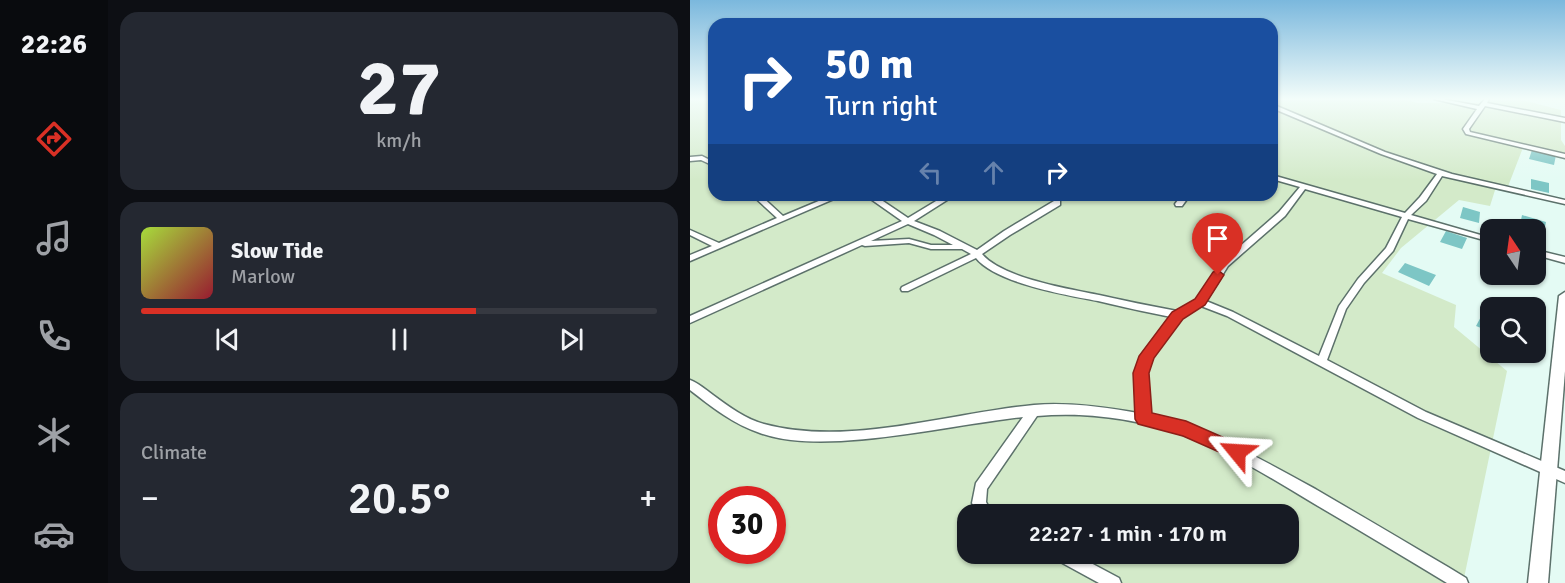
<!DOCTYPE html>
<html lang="en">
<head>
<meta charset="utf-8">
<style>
	:root { --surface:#171b24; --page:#242831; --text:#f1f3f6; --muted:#9ea1a6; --line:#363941; --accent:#d93025 }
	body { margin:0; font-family:Signika,sans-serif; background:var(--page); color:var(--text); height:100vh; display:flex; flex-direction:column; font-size:22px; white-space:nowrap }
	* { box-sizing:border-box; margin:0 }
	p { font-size:20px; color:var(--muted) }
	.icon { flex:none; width:33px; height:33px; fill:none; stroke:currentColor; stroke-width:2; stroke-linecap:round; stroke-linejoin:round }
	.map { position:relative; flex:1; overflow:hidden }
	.sheet { display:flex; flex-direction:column; gap:12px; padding:12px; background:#0d0f14; width:582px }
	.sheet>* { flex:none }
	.top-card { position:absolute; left:18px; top:18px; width:570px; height:183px; border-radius:18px; box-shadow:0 2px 4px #0004; background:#1a4fa0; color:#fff; overflow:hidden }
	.needle { width:39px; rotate:347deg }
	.buttons { position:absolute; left:790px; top:219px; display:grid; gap:12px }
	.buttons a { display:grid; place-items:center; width:66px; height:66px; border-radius:12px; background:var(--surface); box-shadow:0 2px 4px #0004; font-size:30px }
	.speed { position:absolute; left:18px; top:486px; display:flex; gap:12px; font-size:30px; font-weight:700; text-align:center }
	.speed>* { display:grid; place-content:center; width:78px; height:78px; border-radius:50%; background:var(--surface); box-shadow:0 2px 4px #0004; line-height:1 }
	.speed .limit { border:9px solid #d22; background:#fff; color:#111 }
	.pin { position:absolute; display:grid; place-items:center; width:51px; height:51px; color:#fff; margin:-62px -26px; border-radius:50% 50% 50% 0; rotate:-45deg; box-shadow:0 0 6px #0007 }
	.pin .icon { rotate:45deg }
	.me { position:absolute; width:66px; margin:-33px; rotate:297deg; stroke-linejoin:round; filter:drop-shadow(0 0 4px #0008) }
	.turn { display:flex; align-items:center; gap:21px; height:126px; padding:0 18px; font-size:27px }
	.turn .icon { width:78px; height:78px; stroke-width:2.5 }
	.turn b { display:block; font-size:42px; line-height:51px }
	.lanes { display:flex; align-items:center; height:57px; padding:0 18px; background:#0003; justify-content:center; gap:30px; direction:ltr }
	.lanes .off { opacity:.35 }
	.big { font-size:45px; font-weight:600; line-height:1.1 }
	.sheet .tile { flex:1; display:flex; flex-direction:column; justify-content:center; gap:9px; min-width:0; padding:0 21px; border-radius:18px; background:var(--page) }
	.sheet .dial { align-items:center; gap:0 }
	.dial b { font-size:78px; line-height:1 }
	.song { display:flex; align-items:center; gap:18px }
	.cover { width:72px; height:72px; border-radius:9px; background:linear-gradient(135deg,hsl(80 70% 55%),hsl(350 70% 35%)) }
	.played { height:6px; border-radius:3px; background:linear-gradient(90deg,var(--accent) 65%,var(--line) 65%) }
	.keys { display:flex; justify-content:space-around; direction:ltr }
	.heat { display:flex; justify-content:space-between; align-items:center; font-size:33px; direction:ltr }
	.trip { position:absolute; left:267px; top:504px; width:342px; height:60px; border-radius:18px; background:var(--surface); box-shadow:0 2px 4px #0004; font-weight:600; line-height:60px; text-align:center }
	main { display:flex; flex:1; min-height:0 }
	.menu { display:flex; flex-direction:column; width:108px; justify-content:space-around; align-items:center; background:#090b0e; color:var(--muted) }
	.menu .icon { width:42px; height:42px }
	.menu .current { color:var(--accent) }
	.menu b { font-size:27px; color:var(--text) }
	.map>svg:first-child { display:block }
</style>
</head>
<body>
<main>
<nav class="menu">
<b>22:26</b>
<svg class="icon current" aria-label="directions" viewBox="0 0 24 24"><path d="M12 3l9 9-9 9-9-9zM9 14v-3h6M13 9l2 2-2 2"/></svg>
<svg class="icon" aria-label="music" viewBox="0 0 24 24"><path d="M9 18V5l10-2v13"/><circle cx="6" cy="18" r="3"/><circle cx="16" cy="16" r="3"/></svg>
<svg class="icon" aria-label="phone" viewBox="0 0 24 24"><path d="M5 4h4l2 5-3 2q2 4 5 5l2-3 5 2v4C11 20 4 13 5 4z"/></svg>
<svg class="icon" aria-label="climate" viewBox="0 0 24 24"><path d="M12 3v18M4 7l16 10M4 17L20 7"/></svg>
<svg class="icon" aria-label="car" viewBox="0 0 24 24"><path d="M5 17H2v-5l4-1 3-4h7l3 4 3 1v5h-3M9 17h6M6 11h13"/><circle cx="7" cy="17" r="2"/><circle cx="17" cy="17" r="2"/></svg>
</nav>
<section class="sheet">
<div class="tile dial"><b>27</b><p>km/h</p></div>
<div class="tile">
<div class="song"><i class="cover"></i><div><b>Slow Tide</b><p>Marlow</p></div></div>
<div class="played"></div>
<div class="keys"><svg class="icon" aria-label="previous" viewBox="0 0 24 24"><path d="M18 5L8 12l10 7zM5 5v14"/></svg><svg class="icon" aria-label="pause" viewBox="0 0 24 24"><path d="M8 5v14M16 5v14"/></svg><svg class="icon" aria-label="next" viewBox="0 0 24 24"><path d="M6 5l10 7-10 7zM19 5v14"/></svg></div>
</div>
<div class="tile"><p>Climate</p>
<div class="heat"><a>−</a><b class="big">20.5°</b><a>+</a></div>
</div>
</section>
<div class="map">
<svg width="875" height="583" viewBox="0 0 875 583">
	<rect width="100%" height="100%" fill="#e4fbf4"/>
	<path fill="#d3eac9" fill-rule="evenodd" d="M0,99H24V195H582V99H713L728,103H791C812,90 849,105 871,110V140L875,146V154L834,145L817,189L806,187L800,206L769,200L711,248L692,273L766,305L764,327L817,371L773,583H0ZM32,500H82V550H32ZM278,514H598V554H278Z"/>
	<path fill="#7dc6c5" d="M842,150L866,155L864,165L839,159Z
		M841,179L859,183V193L841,189Z
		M773,207L790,212L789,223L770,218Z
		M832,215L856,222L854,232L830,225Z
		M756,231L777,238L772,249L750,242Z
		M715,263L746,275L739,286L708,272Z
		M793,313L801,317V332L786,326Z"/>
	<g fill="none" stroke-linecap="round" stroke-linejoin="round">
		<defs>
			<path id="street" d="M744,99H752L789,106L795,99H799L797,103L875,118V122L795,106L779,129L780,132L875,154V158L776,134L773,129L787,109Z
				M582,104L695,152L762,174L875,200V204L752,176L736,201L721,215L801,238V242L718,219L703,251L674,283L656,309L637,360L736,412L875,471V483L728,418L537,316L511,306L491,317L462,357L456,373L460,415C520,430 573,460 627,490C670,515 714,541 758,567L776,578L778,583H757C714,557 671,531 628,506C591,484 555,461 516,444C464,421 403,411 347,416L297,489L296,502L302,514H288L282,503L286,483L333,417C272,424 212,438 151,441C125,442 95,442 70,433C43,424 22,407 0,390V380C8,383 15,389 23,395C38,406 55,419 74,424C158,447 259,413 344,405C378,402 414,407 448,413L446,373L453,353L481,317C457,312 432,307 408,301C376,295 306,283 286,258L218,291H212L211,289L212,287L281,254L272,249H241L219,243L175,246L172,245L0,323V316L212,221L175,195H184L218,218L256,195H265L224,221L250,231L287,250L314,231L364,201H370V205L320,235L292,254C312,278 379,289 409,295C435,301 461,306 487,311L507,300L532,262L589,212L610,187L582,179V175L715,213L730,197L747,174L691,154L582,108ZM615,189L712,217L696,248L668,279L649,306L629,356L543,312L516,301L538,266L595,216ZM218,224L244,235L263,245H241L219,239L181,241Z
				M12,156L24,162V166L11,160L0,161V157Z
				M62,195H70L93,216L143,195H153L0,261V255L22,246L0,235V230L29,243L87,218Z
				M492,195H500L492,206H486L485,204Z
				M846,250L875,257V263L846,255Z
				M363,554H384L429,578L431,583H409L365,559Z"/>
			<path id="secondary" d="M875,292V371L858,583H838L869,296Z"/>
		</defs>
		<use href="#street" stroke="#5c716b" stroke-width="3"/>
		<use href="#secondary" stroke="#5c716b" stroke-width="3"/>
		<use href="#street" fill="#fff" fill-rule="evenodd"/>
		<use href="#secondary" fill="#fff" fill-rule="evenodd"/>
	</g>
	<linearGradient id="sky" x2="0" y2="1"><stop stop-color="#7bb8dd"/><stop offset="0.55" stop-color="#f3fdfa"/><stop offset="1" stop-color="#f3fdfa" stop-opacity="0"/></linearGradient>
	<rect width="875" height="180" fill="url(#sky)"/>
	<path fill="#d93025" stroke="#8d1f18" stroke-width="1.5" d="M528,270L534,275L515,305L493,319L464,358L459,373L462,413L496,421L553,446L556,452L553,458L547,460L493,436L448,424L445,419L443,373L449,356L482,312L505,299L523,272Z"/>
</svg>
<div class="buttons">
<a><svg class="needle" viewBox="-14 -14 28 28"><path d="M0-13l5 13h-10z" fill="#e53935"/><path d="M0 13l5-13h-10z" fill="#9ea1a6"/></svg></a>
<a><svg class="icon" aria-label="search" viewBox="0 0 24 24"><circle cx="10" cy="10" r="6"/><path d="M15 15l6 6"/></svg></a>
</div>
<div class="speed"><div class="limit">30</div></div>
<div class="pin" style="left:528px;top:275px;background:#d93025"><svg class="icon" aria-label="arrive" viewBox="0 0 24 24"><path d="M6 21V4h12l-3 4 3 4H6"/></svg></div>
<svg class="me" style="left:547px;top:452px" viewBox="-20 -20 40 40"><path d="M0-17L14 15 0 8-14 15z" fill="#d93025" stroke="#fff" stroke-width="4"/></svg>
<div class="trip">22:27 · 1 min · 170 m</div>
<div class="top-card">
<div class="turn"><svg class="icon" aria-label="right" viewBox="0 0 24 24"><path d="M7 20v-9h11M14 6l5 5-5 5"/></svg><div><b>50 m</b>Turn right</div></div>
<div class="lanes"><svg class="icon off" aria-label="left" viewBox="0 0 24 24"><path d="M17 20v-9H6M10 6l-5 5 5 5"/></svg><svg class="icon off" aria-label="ahead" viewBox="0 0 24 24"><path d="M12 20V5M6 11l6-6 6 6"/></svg><svg class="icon" aria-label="right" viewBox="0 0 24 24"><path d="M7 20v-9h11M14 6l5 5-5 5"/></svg></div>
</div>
</div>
</main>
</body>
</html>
